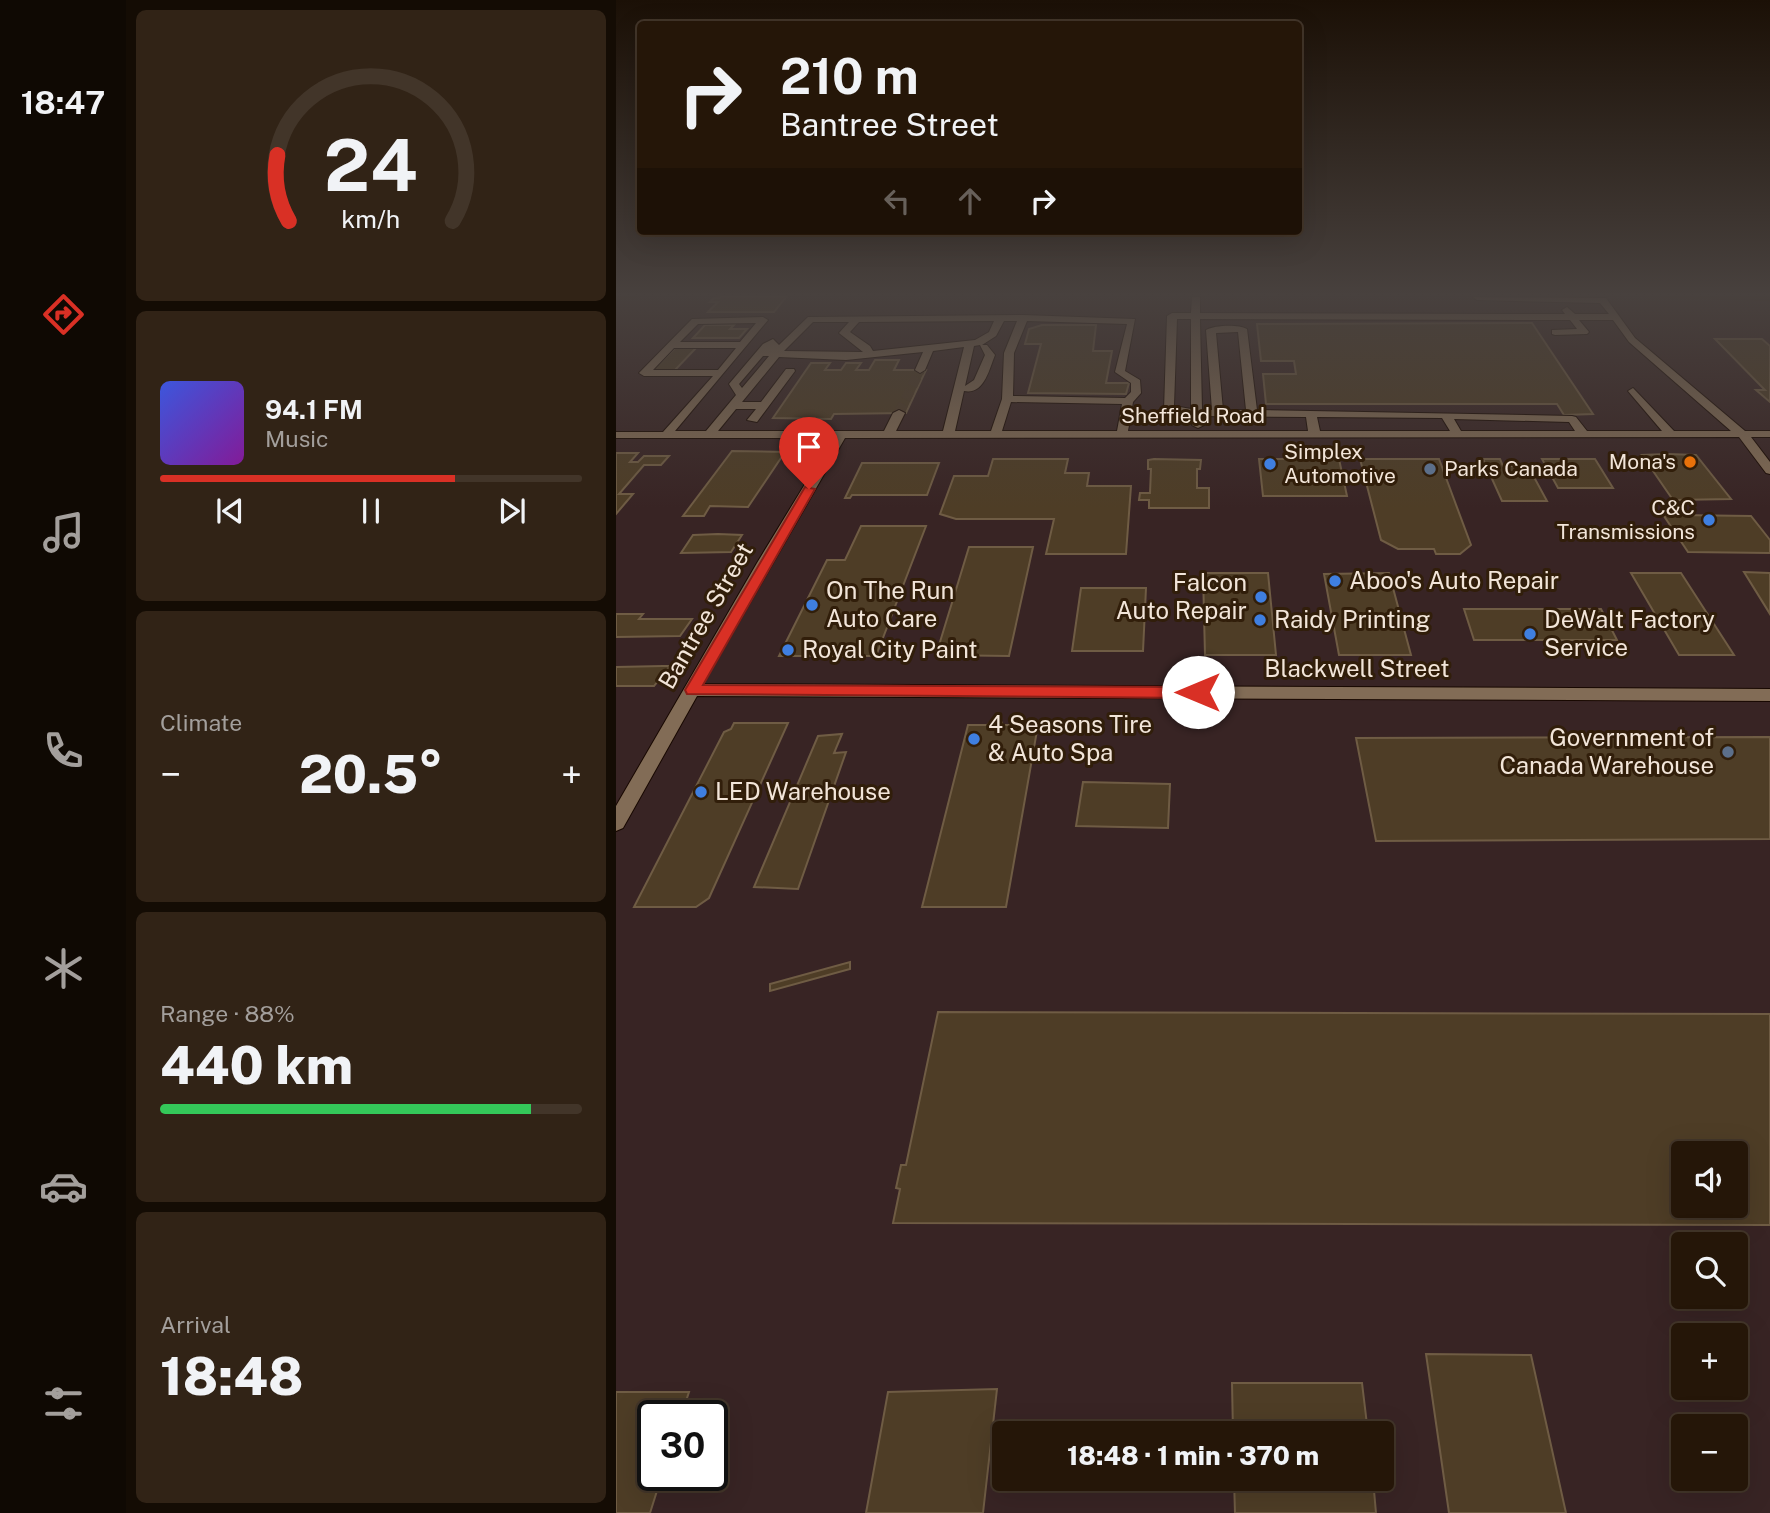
<!DOCTYPE html>
<html lang="en">
<head>
<meta charset="utf-8">
<style>
	:root { --surface:#251608; --page:#312316; --text:#f1f3f6; --muted:#a39f9c; --line:#423529; --accent:#d93025 }
	body { margin:0; font-family:"Public Sans",sans-serif; background:var(--page); color:var(--text); height:100vh; display:flex; flex-direction:column; font-size:26px; white-space:nowrap }
	* { box-sizing:border-box; margin:0 }
	p { font-size:23px; color:var(--muted) }
	.icon { flex:none; width:38px; height:38px; fill:none; stroke:currentColor; stroke-width:2; stroke-linecap:round; stroke-linejoin:round }
	.map { position:relative; flex:1; overflow:hidden }
	.sheet { display:flex; flex-direction:column; gap:10px; padding:10px; background:#140c04; width:490px }
	.sheet>* { flex:none }
	.guide { position:absolute; left:21px; top:21px; width:665px; height:214px; border-radius:7px; box-shadow:0 7px 28px #0002,0 0 0 2px var(--line); background:#251608; color:var(--text); overflow:hidden }
	.buttons { position:absolute; left:1055px; top:1141px; display:grid; gap:14px }
	.buttons a { display:grid; place-items:center; width:77px; height:77px; border-radius:7px; background:var(--surface); box-shadow:0 7px 28px #0002,0 0 0 2px var(--line); font-size:35px }
	.speed { position:absolute; left:21px; top:1400px; display:flex; gap:14px; font-size:35px; font-weight:700; text-align:center }
	.speed>* { display:grid; place-content:center; width:91px; height:91px; border-radius:50%; background:var(--surface); box-shadow:0 7px 28px #0002,0 0 0 2px var(--line); line-height:1 }
	.speed .limit { border:4px solid #111; border-radius:10px; background:#fff; color:#111 }
	.pin { position:absolute; display:grid; place-items:center; width:60px; height:60px; color:#fff; margin:-72px -30px; border-radius:50% 50% 50% 0; rotate:-45deg; box-shadow:0 0 7px #0007 }
	.pin .icon { rotate:45deg }
	.me { position:absolute; width:77px; margin:-38px; rotate:270deg; stroke-linejoin:round; filter:drop-shadow(0 0 5px #0008) }
	.turn { display:flex; align-items:center; gap:24px; height:147px; padding:0 28px; font-size:32px }
	.turn .icon { width:91px; height:91px; stroke-width:2.5 }
	.turn b { display:block; font-size:49px; line-height:60px }
	.lanes { display:flex; align-items:center; height:66px; padding:0 28px; background:#0003; justify-content:center; gap:35px; direction:ltr }
	.lanes .off { opacity:.35 }
	.big { font-size:52px; font-weight:800; line-height:1.1 }
	.sheet .tile { flex:1; display:flex; flex-direction:column; justify-content:center; gap:10px; min-width:0; padding:0 24px; border-radius:10px; background:var(--page) }
	.sheet .dial { align-items:center; gap:0 }
	.dial svg { height:182px; overflow:visible; fill:none; stroke:var(--line); stroke-width:7; stroke-linecap:round; text-anchor:middle }
	.dial text { fill:var(--text); stroke:none }
	.song { display:flex; align-items:center; gap:21px }
	.cover { width:84px; height:84px; border-radius:10px; background:linear-gradient(135deg,hsl(230 70% 55%),hsl(290 70% 35%)) }
	.played { height:7px; border-radius:4px; background:linear-gradient(90deg,var(--accent) 70%,var(--line) 70%) }
	.keys { display:flex; justify-content:space-around; direction:ltr }
	.heat { display:flex; justify-content:space-between; align-items:center; font-size:38px; direction:ltr }
	.charge { height:10px; border-radius:5px; background:linear-gradient(90deg,#34c759 88%,var(--line) 0) }
	.trip { position:absolute; left:376px; top:1421px; width:402px; height:70px; border-radius:7px; background:var(--surface); box-shadow:0 7px 28px #0002,0 0 0 2px var(--line); font-weight:800; line-height:70px; text-align:center }
	main { display:flex; flex:1; min-height:0 }
	.menu { display:flex; flex-direction:column; width:126px; justify-content:space-around; align-items:center; background:#0f0903; color:var(--muted) }
	.menu .icon { width:49px; height:49px }
	.menu .current { color:var(--accent) }
	.menu b { font-size:32px; color:var(--text) }
	.map>svg:first-child { display:block }
</style>
</head>
<body>
<main>
<nav class="menu">
<b>18:47</b>
<svg class="icon current" aria-label="directions" viewBox="0 0 24 24"><path d="M12 3l9 9-9 9-9-9zM9 14v-3h6M13 9l2 2-2 2"/></svg>
<svg class="icon" aria-label="music" viewBox="0 0 24 24"><path d="M9 18V5l10-2v13"/><circle cx="6" cy="18" r="3"/><circle cx="16" cy="16" r="3"/></svg>
<svg class="icon" aria-label="phone" viewBox="0 0 24 24"><path d="M5 4h4l2 5-3 2q2 4 5 5l2-3 5 2v4C11 20 4 13 5 4z"/></svg>
<svg class="icon" aria-label="climate" viewBox="0 0 24 24"><path d="M12 3v18M4 7l16 10M4 17L20 7"/></svg>
<svg class="icon" aria-label="car" viewBox="0 0 24 24"><path d="M5 17H2v-5l4-1 3-4h7l3 4 3 1v5h-3M9 17h6M6 11h13"/><circle cx="7" cy="17" r="2"/><circle cx="17" cy="17" r="2"/></svg>
<svg class="icon" aria-label="filters" viewBox="0 0 24 24"><path d="M4 7h16M4 17h16"/><circle cx="9" cy="7" r="2"/><circle cx="15" cy="17" r="2"/></svg>
</nav>
<section class="sheet">
<div class="tile dial"><svg viewBox="0 0 100 80">
<path d="M14 69A42 42 0 1 1 86 69"/>
<path d="M14 69A42 42 0 0 1 9 40" stroke="#d93025"/>
<text x="50" y="56" font-size="32" font-weight="700">24</text>
<text x="50" y="72" font-size="11">km/h</text>
</svg></div>
<div class="tile">
<div class="song"><i class="cover"></i><div><b>94.1 FM</b><p>Music</p></div></div>
<div class="played"></div>
<div class="keys"><svg class="icon" aria-label="previous" viewBox="0 0 24 24"><path d="M18 5L8 12l10 7zM5 5v14"/></svg><svg class="icon" aria-label="pause" viewBox="0 0 24 24"><path d="M8 5v14M16 5v14"/></svg><svg class="icon" aria-label="next" viewBox="0 0 24 24"><path d="M6 5l10 7-10 7zM19 5v14"/></svg></div>
</div>
<div class="tile"><p>Climate</p>
<div class="heat"><a>−</a><b class="big">20.5°</b><a>+</a></div>
</div>
<div class="tile"><p>Range · 88%</p><b class="big">440 km</b><div class="charge"></div></div>
<div class="tile"><p>Arrival</p><b class="big">18:48</b></div>
</section>
<div class="map">
<svg width="1154" height="1513" viewBox="0 0 1154 1513">
	<rect width="100%" height="100%" fill="#311e0a"/>
	<path fill="#382424" fill-rule="evenodd" d="M25,297H1021L1154,301V1513H0V300ZM1068,1153H1120V1206H1068ZM1068,1244H1120V1297H1068ZM1068,1335H1120V1388H1068ZM37,1416H96V1475H37ZM1068,1426H1120V1479H1068ZM388,1433H766V1479H388Z"/>
	<path fill="#4e3d26" stroke="#6f5c44" stroke-width="2" fill-rule="evenodd" d="M107,297H170L158,312H92L102,302H94L98,298Z
		M916,323L977,414L948,415L941,404H650L647,374H680L678,361H645L641,324Z
		M89,325H118L114,329H131L123,338H77Z
		M426,325H480L477,351H496L490,383H513L510,394L412,393L425,344H409L413,329Z
		M1099,339H1146L1154,346V402L1140,390H1149Z
		M59,348H80L59,370H37Z
		M259,360H283L278,370H310L290,413L218,414L215,419L157,418L195,363H214L209,370H225L230,363H245L240,370H253Z
		M116,451L169,452L132,507L94,506L88,516H67Z
		M0,453H22L14,462H22L28,456H53L45,465H28L3,494H17L0,514Z
		M1052,454L1080,455L1115,499L1057,500L1026,455Z
		M377,459H452L449,473H473L471,486H515L510,554H430L438,519H340L324,514L338,476H372Z
		M538,459L585,460L584,469H581V488H593V508H533V500H523L524,493H534L535,469H532V460Z
		M643,459H723L731,496H647Z
		M744,459H823L855,545L844,554H820L818,549H782L765,540Z
		M867,459H884L887,466H912L931,501H886Z
		M926,459H979L997,488H942L936,477H919L918,475H935Z
		M246,463H323L311,495H236L234,498H229Z
		M1061,515L1135,516L1154,540V553L1072,552L1048,516Z
		M245,526H310L260,656H163L211,560H229Z
		M77,535L102,534L126,535L115,552L65,553Z
		M353,547H417L393,656L320,655Z
		M1128,572L1154,573V614Z
		M587,573H652L660,655H589Z
		M773,573L795,655H723L708,574Z
		M1015,573H1065L1118,655H1063Z
		M465,588H530L527,651H456Z
		M848,609H985L1001,640H858Z
		M0,614H27L23,619H76L64,636L0,637Z
		M47,666H54L38,686H0V667Z
		M375,721H385L387,725H396V728L422,725L390,907H306L352,725H371Z
		M118,723H172L93,898L80,907H18L108,732L115,729Z
		M226,734L218,753L230,752L182,889L138,887L202,736Z
		M1154,737V839L760,841L740,738Z
		M467,782L554,784L552,828L460,826Z
		M234,962V969L154,991V984Z
		M322,1012L1154,1014V1225L277,1223L284,1189L280,1188L285,1165H290ZM1068,1153H1120V1206H1068Z
		M810,1354L915,1355L950,1513H833Z
		M616,1383H746L752,1433H617Z
		M381,1389L367,1513H250L272,1392Z
		M0,1392H73L65,1416H37V1475H46L34,1513H0Z
		M618,1479H757L760,1513H619Z"/>
	<g fill="none" stroke-linecap="round" stroke-linejoin="round">
		<path stroke="#4e3c29" stroke-width="10" stroke-dasharray="10 5" stroke-linecap="butt" d="M283,413L304,370"/>
		<defs>
			<path id="minor" d="M576,297H584V313L949,314L946,310L951,307L959,314H993L984,303L861,300L857,297L990,298L1019,338L1129,431H1154V437H1135L1154,462V474L1150,473L1123,437L229,438L87,684L1154,689V701L81,696L7,828L0,831V806L141,563L217,438H0V432H47L97,376H28L23,373L76,319L147,317L152,320L59,431H90L120,395L113,384L147,344L157,339L163,345L192,317L407,315L519,319L509,371L524,380L525,393L517,402L512,431H692L690,417L587,416L588,425L582,428L576,425V415L548,410L551,316L556,313H575ZM561,319H575V409L558,406ZM584,319L954,320L961,329L936,330V334L939,335L971,334L973,332L963,320H997L1013,342L1115,431H1058L1017,388L1012,391L1046,431H971L960,417L956,416L641,410L631,329C622,324 599,325 590,330L596,410H586ZM378,321L373,332L359,340L257,351L254,346L234,332L243,322ZM388,321H401L388,353L386,399L375,431H339L348,391C368,395 373,370 379,355L371,345H366L380,336ZM411,321L511,324L499,372L515,383V392L509,398L397,396L398,353ZM197,322H233L223,333L247,352L168,351ZM140,323L124,342H64L82,324ZM622,332L630,410H607L600,333ZM364,345L369,355L358,380L349,386L358,346ZM348,347L327,431H280L289,413L283,410L277,413L268,431H102L120,409H140L131,420L141,422L179,371L178,369H170L145,402H126L163,357L230,360L307,352L299,370L304,373L309,370L317,351ZM58,348H120L102,370H37ZM147,356H153L126,388L123,384ZM395,402L506,404L501,431H386ZM701,417L826,418L834,431H704ZM838,419L953,422L959,431H845Z"/>
		</defs>
		<use href="#minor" stroke="#180800" stroke-width="2"/>
		<use href="#minor" fill="#826c56" fill-rule="evenodd"/>
	</g>
	<linearGradient id="sky" x2="0" y2="1"><stop stop-color="#1b1006"/><stop offset="0.58" stop-color="#48413e"/><stop offset="1" stop-color="#48413e" stop-opacity="0"/></linearGradient>
	<rect width="1154" height="508" fill="url(#sky)"/>
	<path fill="#d93025" stroke="#8d1f18" stroke-width="2" d="M189,487L199,489L87,685L582,687L589,692L582,698L71,694L69,690Z"/>
	<circle fill="#e8710a" stroke="#311e0a" stroke-width="2.5" cx="1074" cy="462" r="7"/>
	<g fill="#3f7fe0" stroke="#311e0a" stroke-width="2.5">
		<circle cx="654" cy="464" r="7"/>
		<circle cx="1093" cy="520" r="7"/>
		<circle cx="719" cy="581" r="7"/>
		<circle cx="645" cy="597" r="7"/>
		<circle cx="196" cy="605" r="7"/>
		<circle cx="644" cy="620" r="7"/>
		<circle cx="914" cy="634" r="7"/>
		<circle cx="172" cy="650" r="7"/>
		<circle cx="358" cy="739" r="7"/>
		<circle cx="85" cy="792" r="7"/>
	</g>
	<g fill="#5c6f8a" stroke="#311e0a" stroke-width="2.5">
		<circle cx="814" cy="469" r="7"/>
		<circle cx="1112" cy="752" r="7"/>
	</g>
	<g text-anchor="middle" stroke-width="6" stroke-linejoin="round" paint-order="stroke">
		<g font-size="21" fill="#f2e5d9" stroke="#311e0a">
			<text x="577" y="423">Sheffield Road</text>
		</g>
		<g font-size="21" fill="#f2e5d9" stroke="#311e0a" text-anchor="start">
			<text x="668" y="459">Simplex<tspan x="668" dy="24">Automotive</tspan></text>
			<text x="1060" y="469" text-anchor="end">Mona's</text>
			<text x="828" y="476">Parks Canada</text>
			<text x="1079" y="515" text-anchor="end">C&amp;C<tspan x="1079" dy="24">Transmissions</tspan></text>
		</g>
		<g font-size="24" fill="#f2e5d9" stroke="#311e0a" text-anchor="start">
			<text x="733" y="589">Aboo's Auto Repair</text>
			<text x="631" y="591" text-anchor="end">Falcon<tspan x="631" dy="28">Auto Repair</tspan></text>
			<text x="210" y="599">On The Run<tspan x="210" dy="28">Auto Care</tspan></text>
			<text x="658" y="628">Raidy Printing</text>
			<text x="928" y="628">DeWalt Factory<tspan x="928" dy="28">Service</tspan></text>
			<text x="186" y="658">Royal City Paint</text>
			<text x="372" y="733">4 Seasons Tire<tspan x="372" dy="28">&amp; Auto Spa</tspan></text>
			<text x="1098" y="746" text-anchor="end">Government of<tspan x="1098" dy="28">Canada Warehouse</tspan></text>
			<text x="99" y="800">LED Warehouse</text>
		</g>
		<g font-size="24" fill="#f2e5d9" stroke="#311e0a">
			<text transform="translate(90 616) rotate(-60)" y="8">Bantree Street</text>
			<text x="741" y="677">Blackwell Street</text>
		</g>
	</g>
</svg>
<div class="buttons">
<a><svg class="icon" aria-label="sound" viewBox="0 0 24 24"><path d="M4 9h4l5-4v14l-5-4H4zM17 9q2 3 0 6"/></svg></a>
<a><svg class="icon" aria-label="search" viewBox="0 0 24 24"><circle cx="10" cy="10" r="6"/><path d="M15 15l6 6"/></svg></a>
<a>+</a>
<a>−</a>
</div>
<div class="speed"><div class="limit">30</div></div>
<div class="pin" style="left:193px;top:489px;background:#d93025"><svg class="icon" aria-label="arrive" viewBox="0 0 24 24"><path d="M6 21V4h12l-3 4 3 4H6"/></svg></div>
<svg class="me" style="left:582px;top:692px" viewBox="-20 -20 40 40"><circle r="19" fill="#fff"/><path d="M0-13L10 11 0 6-10 11z" fill="#d93025"/></svg>
<div class="trip">18:48 · 1 min · 370 m</div>
<div class="guide">
<div class="turn"><svg class="icon" aria-label="right" viewBox="0 0 24 24"><path d="M7 20v-9h11M14 6l5 5-5 5"/></svg><div><b>210 m</b>Bantree Street</div></div>
<div class="lanes"><svg class="icon off" aria-label="left" viewBox="0 0 24 24"><path d="M17 20v-9H6M10 6l-5 5 5 5"/></svg><svg class="icon off" aria-label="ahead" viewBox="0 0 24 24"><path d="M12 20V5M6 11l6-6 6 6"/></svg><svg class="icon" aria-label="right" viewBox="0 0 24 24"><path d="M7 20v-9h11M14 6l5 5-5 5"/></svg></div>
</div>
</div>
</main>
</body>
</html>
